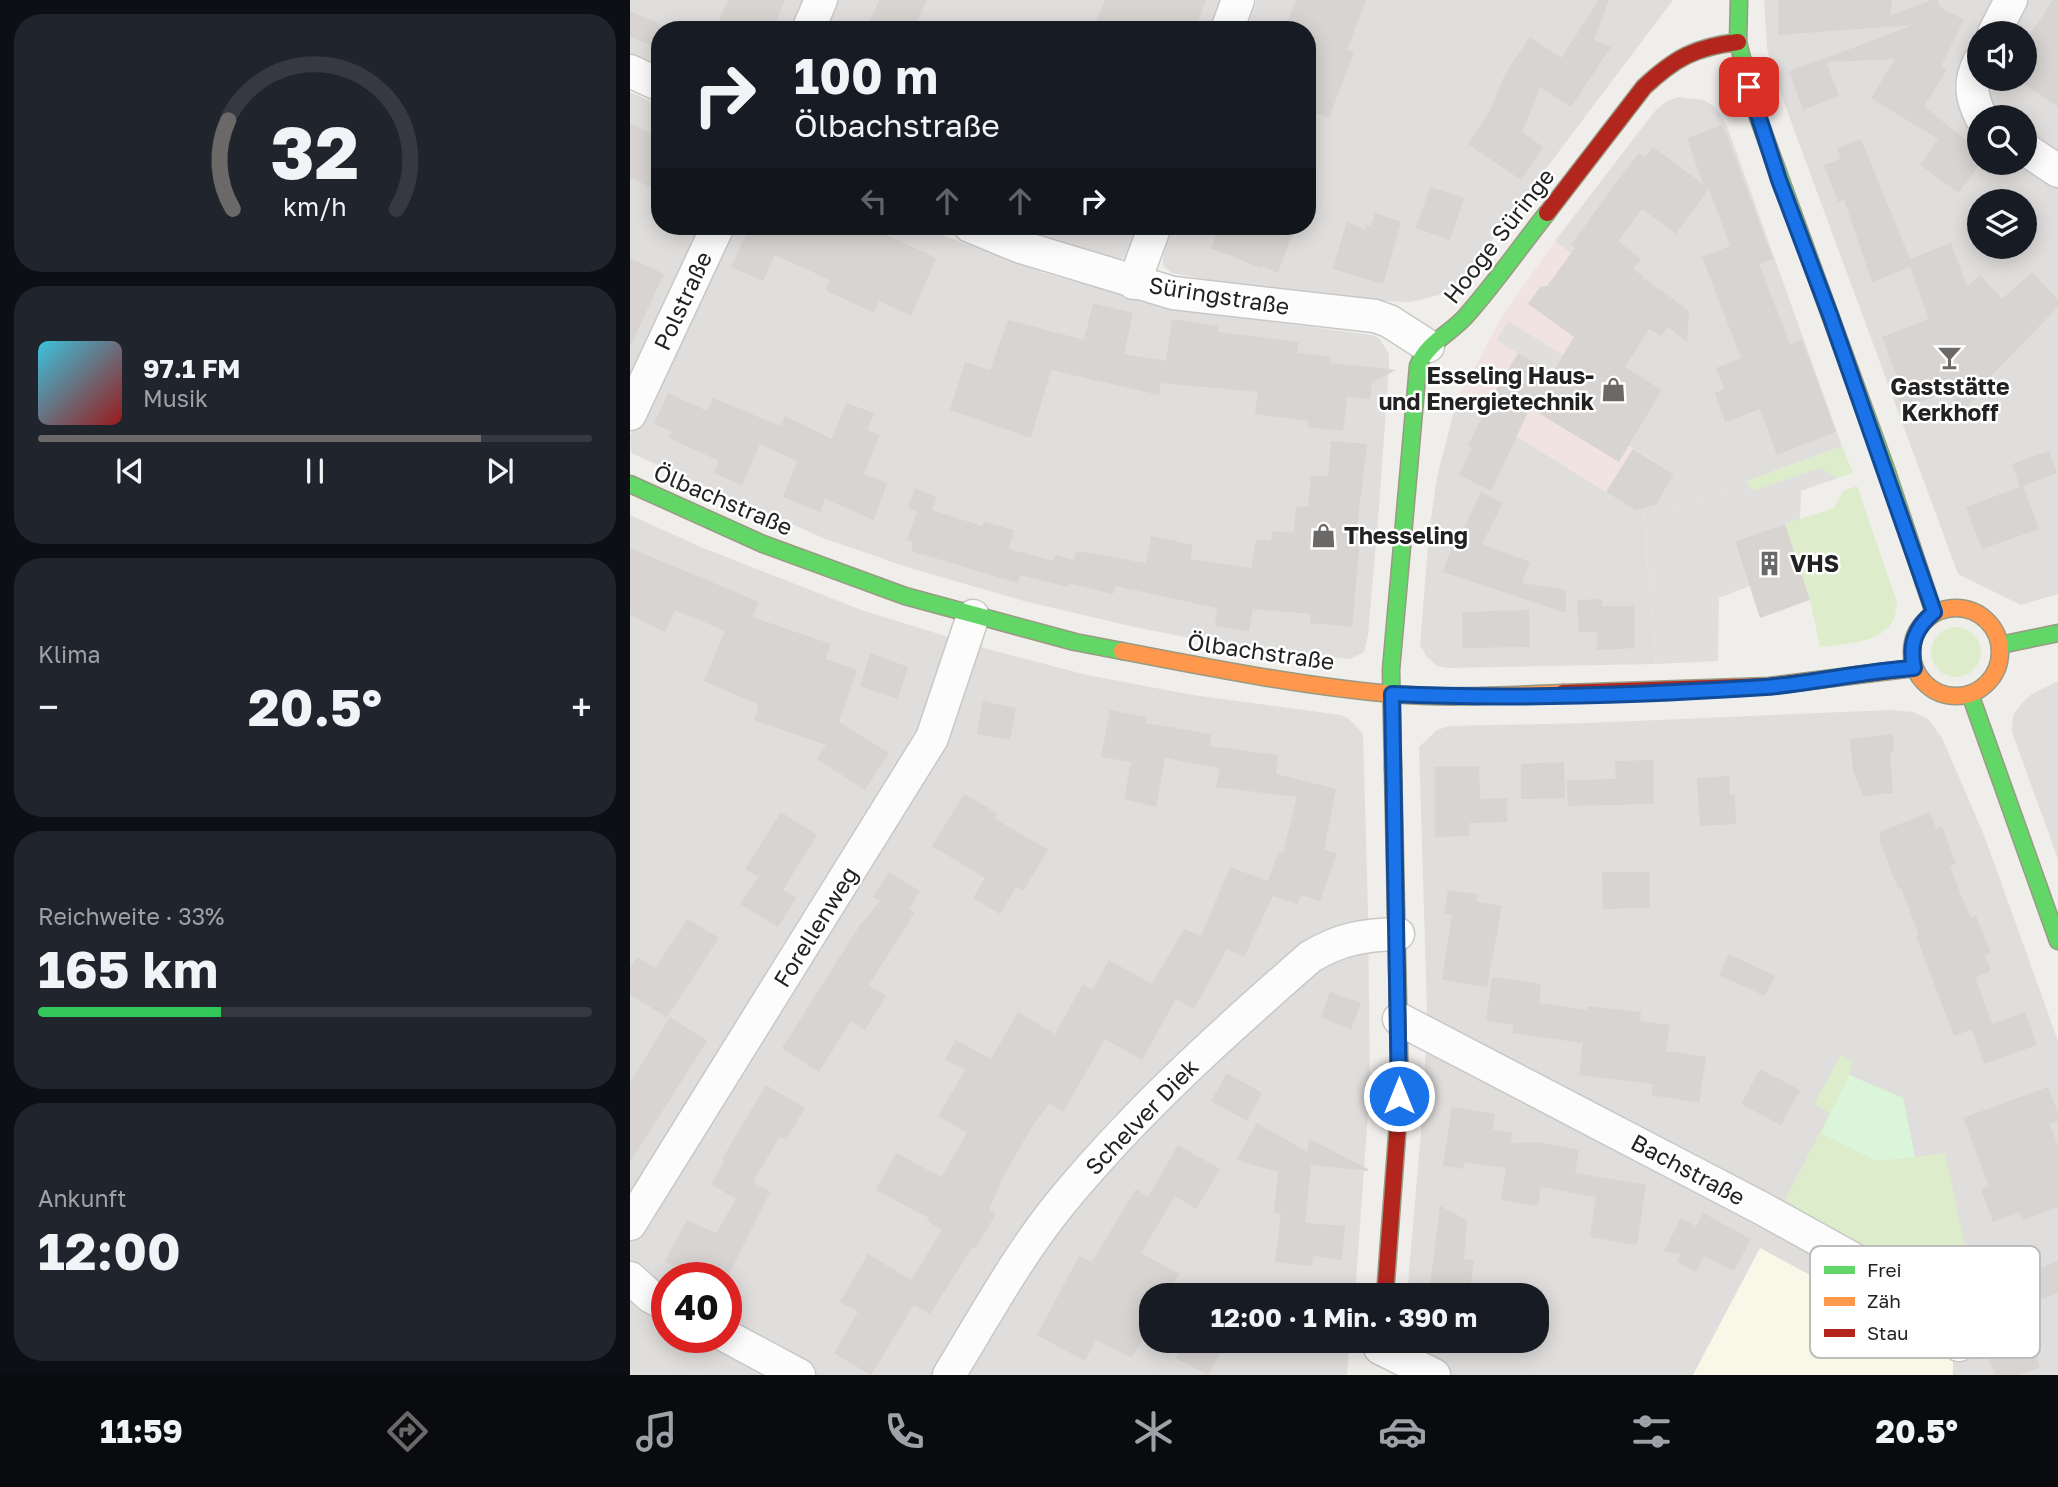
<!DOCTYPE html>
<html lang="de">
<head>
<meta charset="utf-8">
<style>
	:root { --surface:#171b24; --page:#20242c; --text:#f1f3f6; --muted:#9ea1a6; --line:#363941; --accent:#6a6968 }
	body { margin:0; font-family:"Golos Text",sans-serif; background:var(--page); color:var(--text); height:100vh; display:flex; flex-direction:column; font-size:26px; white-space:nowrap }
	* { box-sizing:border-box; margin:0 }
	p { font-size:23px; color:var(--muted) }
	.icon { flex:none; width:38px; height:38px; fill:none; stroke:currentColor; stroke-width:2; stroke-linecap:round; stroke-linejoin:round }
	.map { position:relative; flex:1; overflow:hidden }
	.panel { display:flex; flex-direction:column; gap:14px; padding:14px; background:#0d0f14; width:630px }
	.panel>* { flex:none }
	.hud { position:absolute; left:21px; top:21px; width:665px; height:214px; border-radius:28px; box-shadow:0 4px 18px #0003; background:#171b24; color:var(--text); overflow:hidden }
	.controls { position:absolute; left:1337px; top:21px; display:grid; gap:14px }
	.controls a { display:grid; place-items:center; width:70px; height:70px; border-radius:50%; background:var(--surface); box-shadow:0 4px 18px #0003; font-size:35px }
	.speed { position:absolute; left:21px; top:1262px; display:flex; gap:14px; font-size:35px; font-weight:700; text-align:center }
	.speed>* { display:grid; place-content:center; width:91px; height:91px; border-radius:50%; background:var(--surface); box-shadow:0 4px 18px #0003; line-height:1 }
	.speed .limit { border:10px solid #d22; background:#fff; color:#111 }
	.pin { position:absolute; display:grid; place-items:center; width:60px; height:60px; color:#fff; margin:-30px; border-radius:14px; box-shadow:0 4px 10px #0006 }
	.me { position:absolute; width:77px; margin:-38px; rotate:0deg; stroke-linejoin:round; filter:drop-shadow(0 0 5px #0008) }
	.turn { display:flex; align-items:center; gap:24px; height:147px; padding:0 28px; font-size:32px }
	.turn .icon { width:91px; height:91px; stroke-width:2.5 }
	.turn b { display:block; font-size:49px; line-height:60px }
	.lanes { display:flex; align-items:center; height:66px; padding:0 28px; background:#0003; justify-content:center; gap:35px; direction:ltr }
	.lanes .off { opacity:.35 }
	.big { font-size:52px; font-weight:700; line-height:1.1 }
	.panel .card { flex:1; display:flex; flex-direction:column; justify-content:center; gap:10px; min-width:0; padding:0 24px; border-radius:28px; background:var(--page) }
	.panel .dial { align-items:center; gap:0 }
	.dial svg { height:182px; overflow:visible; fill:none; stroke:var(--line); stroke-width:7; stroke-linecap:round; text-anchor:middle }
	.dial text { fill:var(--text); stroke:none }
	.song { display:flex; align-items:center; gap:21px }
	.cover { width:84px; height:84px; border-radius:10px; background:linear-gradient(135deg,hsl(190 70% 55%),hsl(0 70% 35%)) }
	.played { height:7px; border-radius:4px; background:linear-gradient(90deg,var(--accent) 80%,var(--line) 80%) }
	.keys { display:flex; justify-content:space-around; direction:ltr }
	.heat { display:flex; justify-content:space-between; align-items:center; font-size:38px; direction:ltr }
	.charge { height:10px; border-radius:5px; background:linear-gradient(90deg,#34c759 33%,var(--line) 0) }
	.trip { position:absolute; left:509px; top:1283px; width:410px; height:70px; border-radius:28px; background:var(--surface); box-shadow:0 4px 18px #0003; font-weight:700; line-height:70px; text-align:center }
	.tab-bar { display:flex; height:112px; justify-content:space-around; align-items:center; background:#090b0e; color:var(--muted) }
	.tab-bar .icon { width:49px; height:49px }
	.tab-bar .current { color:var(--accent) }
	.tab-bar b { font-size:32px; color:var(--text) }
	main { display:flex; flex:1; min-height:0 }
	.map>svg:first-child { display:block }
</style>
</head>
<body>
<main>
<section class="panel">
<div class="card dial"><svg viewBox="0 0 100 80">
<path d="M14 69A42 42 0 1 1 86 69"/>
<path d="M14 69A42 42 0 0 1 12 30" stroke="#6a6968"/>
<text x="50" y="56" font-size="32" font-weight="700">32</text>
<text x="50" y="72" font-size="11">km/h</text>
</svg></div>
<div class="card">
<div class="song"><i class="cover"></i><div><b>97.1 FM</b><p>Musik</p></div></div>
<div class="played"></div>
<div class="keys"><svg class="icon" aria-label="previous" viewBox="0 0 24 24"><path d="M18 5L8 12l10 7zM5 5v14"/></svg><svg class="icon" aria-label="pause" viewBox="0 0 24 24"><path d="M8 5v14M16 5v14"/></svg><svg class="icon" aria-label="next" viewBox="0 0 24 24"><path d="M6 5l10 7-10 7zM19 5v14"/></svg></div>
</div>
<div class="card"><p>Klima</p>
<div class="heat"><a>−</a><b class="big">20.5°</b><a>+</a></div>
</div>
<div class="card"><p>Reichweite · 33%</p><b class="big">165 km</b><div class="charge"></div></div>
<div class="card"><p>Ankunft</p><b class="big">12:00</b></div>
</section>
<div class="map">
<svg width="1428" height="1375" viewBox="0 0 1428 1375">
	<rect width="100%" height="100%" fill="#f0eeeb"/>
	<path fill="#dfdedc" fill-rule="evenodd" d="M0,0H173L160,30H30V72L0,58Z
		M209,0H593L582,30H195Z
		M627,0H1043L829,284L809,295L781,302L746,301L606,285L542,273L533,266V255L544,226H677V30H616Z
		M1134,0H1428V594L1391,605L1328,574L1142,70L1137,48ZM1349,33H1395V79H1349ZM1349,117H1395V163H1349ZM1349,201H1395V247H1349Z
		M0,92L30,106V226H79L0,395Z
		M1048,97L1074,100L1085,107L1097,126L1212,446L1117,481L1013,514L1026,664L818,668L807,666L797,657L790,645L799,533L807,477L827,399L1005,510L1043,473L999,446L988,363L1025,318L925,241L1025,111L1037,101Z
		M97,226H288L414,273L493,295L562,311L742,335L750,339L759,354V366L749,508L738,635L734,652L720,659L581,642L504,627L394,601L280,568L193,538L1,453L0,436Z
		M376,226H509L498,255L487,261Z
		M0,515L73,548L234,611L361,650L457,675L563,695L711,715L718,718L733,733L738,912L740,1086L725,1295H522V1340L720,1341L717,1375H0ZM37,1278H96V1337H37Z
		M1428,681V859L1382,732L1383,715L1392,703L1402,694Z
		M1260,710L1283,712L1298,719L1312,738L1354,835L1428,1041V1375H770L773,1341L906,1340V1295H777L794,1096L797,1010L789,747L807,730L819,726L958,723Z"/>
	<path fill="#f1e3e1" d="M925,241L1025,318L988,363L1032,390L999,446L1044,474L1026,505L1005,510L827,399L874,313Z"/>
	<path fill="#f8f7e8" d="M1130,1248L1323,1352V1375H1063Z"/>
	<path fill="#ddeccb" d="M1212,446L1223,473L1208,478L1190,469L1122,491L1117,481Z
		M1227,486L1267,602C1266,607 1266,615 1264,619C1252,644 1213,644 1190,647L1180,600L1155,524L1204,508L1213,491Z
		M1301 652a25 25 0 1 1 50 0a25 25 0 1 1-50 0Z
		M1211,1055L1223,1061L1219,1075L1273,1098L1285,1157L1315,1153L1337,1255L1271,1277L1151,1207L1200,1113L1184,1104Z"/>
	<path fill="#daf5da" d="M1219,1075L1273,1098L1285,1157L1246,1161L1191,1133Z"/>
	<path fill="#e0dfde" d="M878,321L933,355L922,373L866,340Z
		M1190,468L1208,478L1171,491L1170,519L1105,541L1120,586L1089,598L1088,661L1026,664L1013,514L1117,481L1122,491Z"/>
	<path fill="#d7d4d2" d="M98,0H155L142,30H85Z
		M249,0H297L283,30H236Z
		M475,0H576L565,30H462Z
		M666,0H736L717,50L724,52L699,118L677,110V30H654Z
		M969,0H979L964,40L981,47L941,107L910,87L892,132L913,147L891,180L838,144L859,113L875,74L900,37L931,58Z
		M1149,0H1262L1260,16L1302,0H1308L1310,7L1334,20L1311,66L1317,70L1294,106L1349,151L1350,163L1329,193L1290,165L1308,139L1241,98L1265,59L1197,62L1196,58L1283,25L1148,35Z
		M1423,0H1428V107L1395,85V42Z
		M0,11L30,24V49L0,37Z
		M1195,58L1209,96L1173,110L1159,71Z
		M0,123L30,138V191L0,178Z
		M1093,125L1143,259L1129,264L1160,344L1172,340L1206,432L1147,455L1130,409L1095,422L1085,393L1094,389L1086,368L1111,358L1072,257L1100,246L1079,189L1046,234L1012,209L988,241L1011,259L1003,269L1014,277L1012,281L1016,279L1059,311L1057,342L1038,327L1031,336L1019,329L995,367L1032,390L989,462L900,408L861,491L829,475L842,448L838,446L861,398L888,353L922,373L944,337L898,304L910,287L917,286L945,248L941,245L983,187L1009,153L1015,157L1023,147L1073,184L1057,138Z
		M1231,139L1280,259L1321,243L1337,286L1350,275L1372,299L1402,272L1428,300V307L1360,377L1364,381L1329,413L1320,391L1273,409L1261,379L1267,377L1252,337L1299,319L1280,267L1242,282L1214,200L1208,202L1194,165L1211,159L1207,148Z
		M800,187L834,198L820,240L786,228Z
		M745,213L771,222L753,284L703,269L717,221L735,230L736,224L741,226Z
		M120,226H237L306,258L281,316L249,301L244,313L195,290L200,280L145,255L133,281L101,267Z
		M590,226H665L648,273L632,266L631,268L581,248Z
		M0,258L34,274L0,347Z
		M463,303L503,313L494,354L536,361L542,319L588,326V332L669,342L667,353L701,357V363L766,370L742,382L740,399L717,397L713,431L678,427V421L625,414L628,392L531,383L529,395L421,370L401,438L320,410L335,362L360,370L378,320L454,340Z
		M38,393L77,411L83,398L150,426L155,416L202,439L216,403L244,413L237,430L250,435L234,474L257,483L244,520L195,499L190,512L153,497L167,461L130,444L112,485L84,473L89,461L39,438L42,432L24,424Z
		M701,441L737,444L727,527L731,528L722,627L680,623L681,614L623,609L619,631L585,626L587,608L485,586L483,594L439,583L438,587L391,575L388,583L281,551L283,542L277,540L287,511L278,508L285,488L307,497L302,510L352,526L354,522L384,530L379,549L424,561L426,555L444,560L446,551L516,563L521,536L563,545L560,559L621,568L626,539L641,541L642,531L664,533L666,506L678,507L681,475L698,477Z
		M1003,449L1044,474L1026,505L1005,510L976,492Z
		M1419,451L1427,473L1393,486L1409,529L1352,549L1336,507L1390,487L1382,464Z
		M851,492L873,503L852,544L900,562L892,583L936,590V613L813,572L826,536L830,537Z
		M1155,524L1180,600L1130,618L1105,541Z
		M0,548L129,602L122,617L201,644L196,659L227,670L209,722L259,753L235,790L187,759L196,745L124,720L129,705L74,681L95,631L45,610L35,632L0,615Z
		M972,599V606H1004L1005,648L967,650V632H949L947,600Z
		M899,610L900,647L833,648L832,612Z
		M240,653L278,667L268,699L230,686Z
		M353,701L386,708L380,740L347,734Z
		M480,710L517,717L516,723L581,734L579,746L648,755L646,774L706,789L694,850L707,853L690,901L671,895L668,904L643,896L614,957L597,949L564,1009L546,999L512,1060L475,1039L433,1112L419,1103L400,1130L373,1177L359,1210L366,1214L345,1249L342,1248L300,1314L284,1305L241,1375L204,1353L228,1312L210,1302L238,1254L281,1280L312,1230L297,1221L299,1218L246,1190L266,1153L311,1177L337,1133L308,1116L335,1070L315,1059L326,1040L361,1059L388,1012L425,1034L453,984L463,989L479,960L522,984L554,929L571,936L600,867L638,881L648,852L653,853L667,797L586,787L590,768L535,758L526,807L494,799L501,762L471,757Z
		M1263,734L1264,750L1260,755L1263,793L1233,796L1223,770L1220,739Z
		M1023,760L1024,804L938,806L937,780L986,779L985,761Z
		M934,762L935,798L891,799V764Z
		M849,766L850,799L877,798V822L839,823V836L805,837V767Z
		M1099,776L1100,794H1105L1106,824L1070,826L1067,778Z
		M334,794L367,813L364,818L418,850L393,891L386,887L370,914L343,898L355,878L302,846Z
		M151,812L187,835L153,890L166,898L148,927L110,904L128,877L115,869Z
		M1300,812L1306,829L1312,826L1326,864L1320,866L1334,903L1341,918L1346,916L1361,953L1355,955L1361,971L1345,977L1362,1024L1395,1012L1407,1045L1354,1064L1342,1029L1324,1036L1286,936L1289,935L1271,888L1268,889L1250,841V832Z
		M259,872L290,891L279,909L285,912L239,985L256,996L235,1030L221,1021L189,1072L152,1048L230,925L250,901L243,897Z
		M972,872H1019L1020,908L973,909Z
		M818,890L848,894L847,902L872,906L857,987L812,980L822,915L814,914Z
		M58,919L89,938L37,1017L0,995V968L7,957L25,968Z
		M1099,954L1145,976L1135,996L1089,975Z
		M862,977L911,984L909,1003L956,1010L957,1006L1011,1012L1010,1021L1040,1025L1036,1051L1076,1057L1069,1103L1021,1095L1023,1084L949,1075L953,1043L882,1033L884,1025L856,1021Z
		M700,992L731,1003L721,1030L691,1017Z
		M40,1017L77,1041L0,1162V1083Z
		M1130,1069L1170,1090L1151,1125L1111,1104Z
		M597,1073L632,1093L617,1121L581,1101Z
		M136,1085L175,1108L156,1140L150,1136L123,1182L140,1192L97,1278H65L35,1261L57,1220L86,1233L106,1199L81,1184L95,1160L92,1159Z
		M1418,1087L1428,1113V1121L1420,1124L1428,1146V1207L1392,1220L1389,1212L1363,1222L1351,1189L1359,1186L1333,1118Z
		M822,1107L865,1114L863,1130L882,1133L881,1143L907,1142L949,1150L945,1173L1016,1185L1007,1245L960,1237L966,1197L911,1187L908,1206L871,1200L876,1168L834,1162L833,1169L813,1166Z
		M627,1123L677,1152L679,1139L738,1169V1171L681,1165L675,1223L715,1226L712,1260L683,1256L682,1266L645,1262L651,1213H644L648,1172L606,1160Z
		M548,1145L590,1169L566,1209L545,1196L511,1253L549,1274L537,1295H522V1322L502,1358L466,1340L455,1361L407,1335L449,1256L462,1262L506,1189L518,1197Z
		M810,1206L837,1220L834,1259L844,1260L839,1295H799Z
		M1073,1213L1121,1239L1104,1271L1074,1256L1066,1272L1047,1262L1051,1254L1034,1251L1051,1218L1066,1226Z
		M1428,1261V1293L1408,1301L1398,1272Z
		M1387,1325L1396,1349L1403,1347L1410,1367L1388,1375H1365L1354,1346L1359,1335Z
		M555,1340H597L578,1375L546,1358Z"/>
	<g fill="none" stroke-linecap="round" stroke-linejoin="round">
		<defs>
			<path id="street" d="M178,30L191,0
				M597,30L608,0
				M1364,33L1381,0
				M1349,62C1339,83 1341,97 1351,117
				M0,71L30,85
				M1395,149L1428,171
				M340,226L391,247L543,293L745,316L759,321L798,346
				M504,283L525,226
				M0,414L88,226
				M769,1019L1133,1209L1234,1265L1329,1345
				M0,1224L302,738L343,616
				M0,1278L20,1296L37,1305
				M96,1336L169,1375
				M750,1348L804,1375
				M319,1375C354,1318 387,1257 429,1205C503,1114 592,1034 680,957C710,939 732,935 768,934"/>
			<path id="fast" d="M1109,0L1108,42L1125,109L1256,469L1304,613
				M0,484L133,544L275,596L445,642L492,651
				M1370,645L1428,633
				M1340,694L1428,941
				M763,769L761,670L788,366C797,343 820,334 836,316C865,283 890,247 917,213"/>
			<path id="slow" d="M1282 652a44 44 0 1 1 88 0a44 44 0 1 1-88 0Z
				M492,651C581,668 671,686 762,694C819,699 876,695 933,693"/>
			<path id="jam" d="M917,213L1014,87C1045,58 1065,47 1108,42
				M933,693L1139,686L1284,668
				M755,1295L770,1096L763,769"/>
		</defs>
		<use href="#street" stroke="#c9c8c7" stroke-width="35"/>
		<use href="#fast" stroke="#999a82" stroke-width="19"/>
		<use href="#slow" stroke="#999a82" stroke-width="19"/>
		<use href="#jam" stroke="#999a82" stroke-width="19"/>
		<use href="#street" stroke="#fdfcfc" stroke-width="32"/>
		<use href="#fast" stroke="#63d668" stroke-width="16"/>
		<use href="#slow" stroke="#ff974d" stroke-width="16"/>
		<use href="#jam" stroke="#b3261e" stroke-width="16"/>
	</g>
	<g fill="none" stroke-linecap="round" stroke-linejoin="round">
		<defs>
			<path id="route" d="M769,1096L762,694C886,700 1012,695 1136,687C1185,683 1234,671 1284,668C1279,644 1285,628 1304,612L1200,315L1149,180L1119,87"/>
		</defs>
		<use href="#route" stroke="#114b97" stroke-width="18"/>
		<use href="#route" stroke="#1a73e8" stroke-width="12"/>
	</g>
	<defs>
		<symbol id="bar-bare" viewBox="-9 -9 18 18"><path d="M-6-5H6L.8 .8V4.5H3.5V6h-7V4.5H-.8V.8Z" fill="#6a6968" stroke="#fff" stroke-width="2.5" paint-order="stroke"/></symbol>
		<symbol id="shop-bare" viewBox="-9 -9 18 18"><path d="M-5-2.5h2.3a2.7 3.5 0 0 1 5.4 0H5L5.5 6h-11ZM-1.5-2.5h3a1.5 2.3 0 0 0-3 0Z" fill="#6a6968" stroke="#fff" stroke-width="2.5" paint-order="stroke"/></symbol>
		<symbol id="building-bare" viewBox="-9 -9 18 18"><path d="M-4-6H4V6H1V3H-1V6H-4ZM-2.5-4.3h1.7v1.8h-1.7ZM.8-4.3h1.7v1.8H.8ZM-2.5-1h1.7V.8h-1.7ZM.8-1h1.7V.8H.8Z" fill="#6a6968" stroke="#fff" stroke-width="2.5" paint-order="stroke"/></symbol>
	</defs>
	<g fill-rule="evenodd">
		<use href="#bar-bare" x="1302" y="340" width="35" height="35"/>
		<use href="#shop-bare" x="966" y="372" width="35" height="35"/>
		<use href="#shop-bare" x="676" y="518" width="35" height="35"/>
		<use href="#building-bare" x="1122" y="546" width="35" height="35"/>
	</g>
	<g text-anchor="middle" stroke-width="5" stroke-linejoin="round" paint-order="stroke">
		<g font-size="23" fill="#222" stroke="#fff">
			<text transform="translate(869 236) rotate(-52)" y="8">Hooge Süringe</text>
			<text transform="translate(589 296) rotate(9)" y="8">Süringstraße</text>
			<text transform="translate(53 301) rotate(-65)" y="8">Polstraße</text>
			<text transform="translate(93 500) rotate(23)" y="8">Ölbachstraße</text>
			<text transform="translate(631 652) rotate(8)" y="8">Ölbachstraße</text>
			<text transform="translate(186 927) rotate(-58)" y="8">Forellenweg</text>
			<text transform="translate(512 1117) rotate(-46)" y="8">Schelver Diek</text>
			<text transform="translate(1058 1170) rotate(28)" y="8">Bachstraße</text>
		</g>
		<g font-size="23" font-weight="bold" fill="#222" stroke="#fff" text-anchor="start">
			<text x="964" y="384" text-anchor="end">Esseling Haus-<tspan x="964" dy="26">und Energietechnik</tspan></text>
			<text x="1320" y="395" text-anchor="middle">Gaststätte<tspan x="1320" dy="26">Kerkhoff</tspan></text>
			<text x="714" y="544">Thesseling</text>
			<text x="1160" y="572">VHS</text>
		</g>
	</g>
	<rect x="1180" y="1246" width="230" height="112" rx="10" fill="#fff" stroke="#bdbdbd" stroke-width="2"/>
	<rect x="1194" y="1266" width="31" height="8" fill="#63d668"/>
	<rect x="1194" y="1297" width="31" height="9" fill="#ff974d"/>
	<rect x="1194" y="1329" width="31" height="8" fill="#b3261e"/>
	<g font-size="19" fill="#222">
		<text x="1237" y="1277">Frei</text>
		<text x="1237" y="1308">Zäh</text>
		<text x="1237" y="1340">Stau</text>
	</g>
</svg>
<div class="controls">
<a><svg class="icon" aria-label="sound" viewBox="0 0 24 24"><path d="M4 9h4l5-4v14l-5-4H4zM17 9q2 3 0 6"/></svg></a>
<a><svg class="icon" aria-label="search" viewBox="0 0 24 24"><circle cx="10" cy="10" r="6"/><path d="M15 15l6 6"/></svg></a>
<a><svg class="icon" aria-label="layers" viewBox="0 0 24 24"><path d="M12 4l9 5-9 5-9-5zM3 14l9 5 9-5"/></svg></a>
</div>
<div class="speed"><div class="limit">40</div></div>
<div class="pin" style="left:1119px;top:87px;background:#d93025"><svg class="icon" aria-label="arrive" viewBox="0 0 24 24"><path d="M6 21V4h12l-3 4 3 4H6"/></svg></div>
<svg class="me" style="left:769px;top:1096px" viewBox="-20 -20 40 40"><circle r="17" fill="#1a73e8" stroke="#fff" stroke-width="3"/><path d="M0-11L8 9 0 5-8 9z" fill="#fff"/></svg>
<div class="trip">12:00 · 1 Min. · 390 m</div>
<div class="hud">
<div class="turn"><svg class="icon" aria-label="right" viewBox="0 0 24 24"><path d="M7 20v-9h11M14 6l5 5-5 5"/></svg><div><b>100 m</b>Ölbachstraße</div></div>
<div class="lanes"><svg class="icon off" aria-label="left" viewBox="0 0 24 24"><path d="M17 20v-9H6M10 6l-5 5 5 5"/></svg><svg class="icon off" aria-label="ahead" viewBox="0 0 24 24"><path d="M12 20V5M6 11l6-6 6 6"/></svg><svg class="icon off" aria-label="ahead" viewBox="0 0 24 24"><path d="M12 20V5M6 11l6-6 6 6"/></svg><svg class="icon" aria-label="right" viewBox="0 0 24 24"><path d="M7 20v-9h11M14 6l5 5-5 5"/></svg></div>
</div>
</div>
</main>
<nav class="tab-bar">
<b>11:59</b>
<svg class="icon current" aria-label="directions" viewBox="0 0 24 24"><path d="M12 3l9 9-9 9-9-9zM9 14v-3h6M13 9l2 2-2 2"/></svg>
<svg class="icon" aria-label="music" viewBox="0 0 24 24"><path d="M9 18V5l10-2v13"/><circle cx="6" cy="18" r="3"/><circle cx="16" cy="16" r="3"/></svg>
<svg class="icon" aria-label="phone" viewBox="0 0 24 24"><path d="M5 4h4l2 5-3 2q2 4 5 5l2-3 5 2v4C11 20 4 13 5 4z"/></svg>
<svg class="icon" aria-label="climate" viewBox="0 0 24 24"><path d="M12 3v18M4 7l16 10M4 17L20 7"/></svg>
<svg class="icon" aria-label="car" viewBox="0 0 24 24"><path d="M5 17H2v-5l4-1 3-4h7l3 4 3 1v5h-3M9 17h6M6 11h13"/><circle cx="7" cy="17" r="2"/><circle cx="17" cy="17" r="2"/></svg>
<svg class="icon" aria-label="filters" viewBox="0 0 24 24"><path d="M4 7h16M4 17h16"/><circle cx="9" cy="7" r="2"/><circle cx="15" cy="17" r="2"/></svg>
<b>20.5°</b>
</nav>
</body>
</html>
